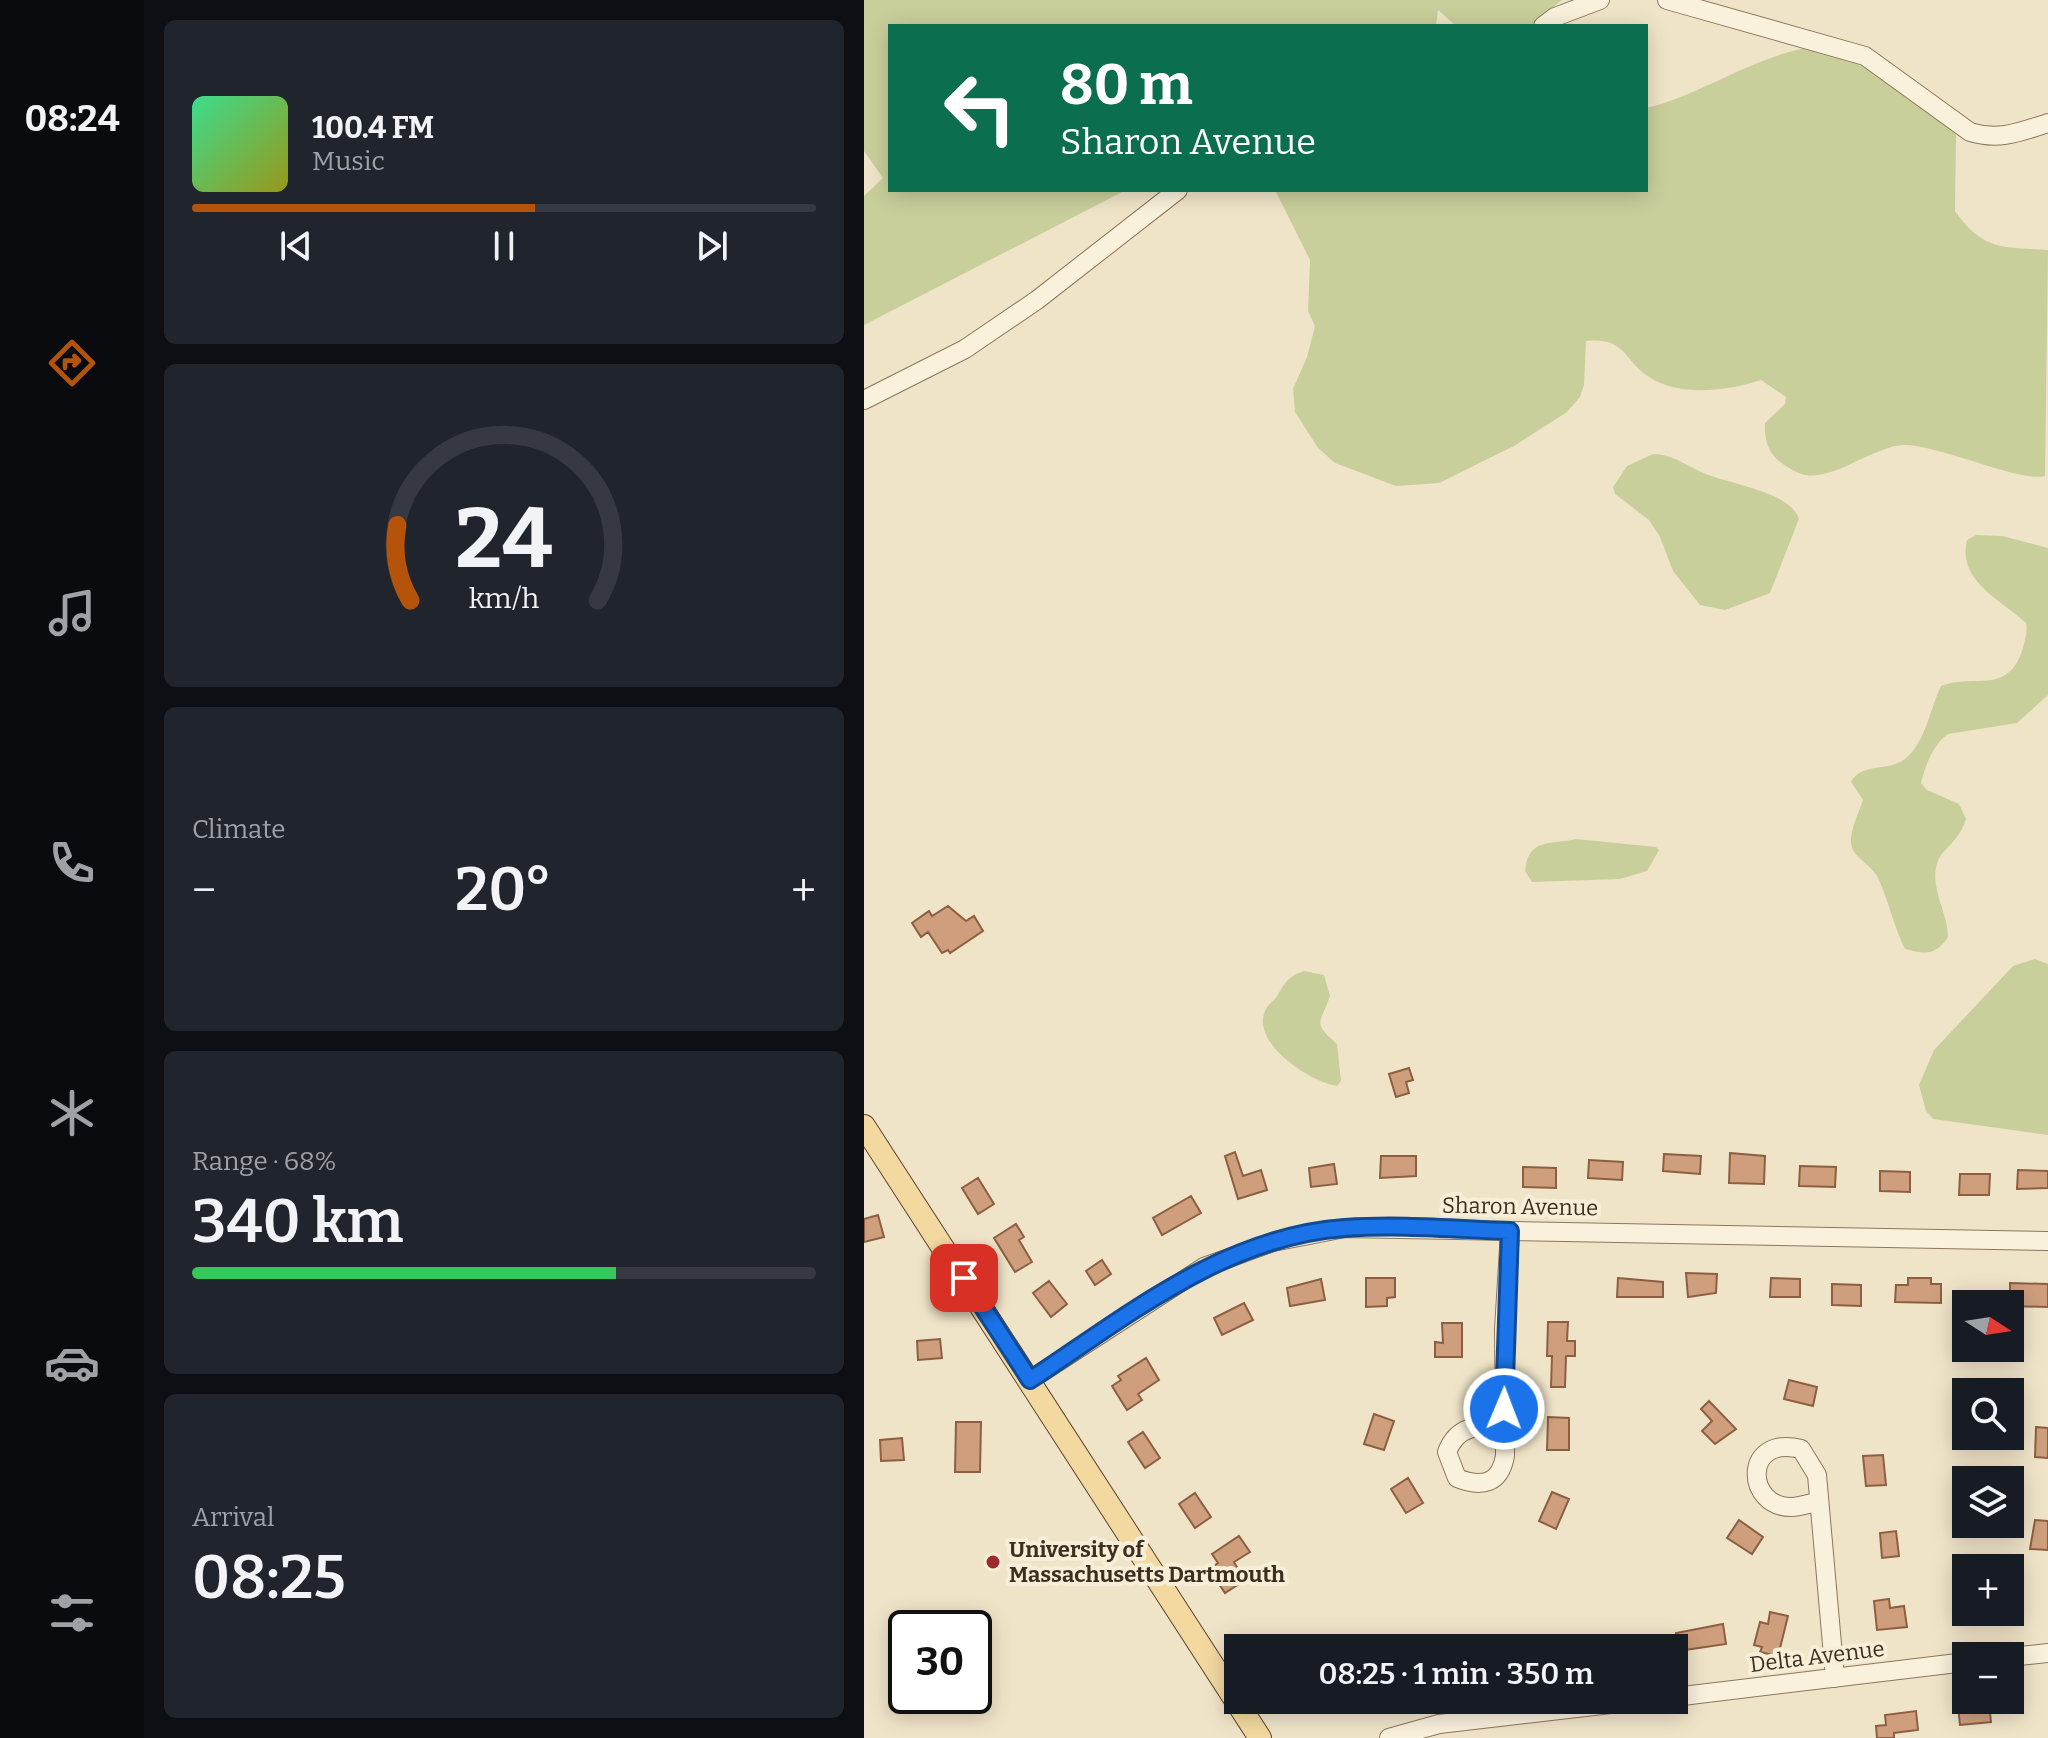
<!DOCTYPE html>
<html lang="en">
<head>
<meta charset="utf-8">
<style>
	:root { --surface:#171b24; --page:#20242c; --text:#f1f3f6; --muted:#9ea1a6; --line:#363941; --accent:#b45309 }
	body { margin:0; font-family:Bitter,serif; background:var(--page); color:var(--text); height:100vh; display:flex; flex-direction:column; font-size:30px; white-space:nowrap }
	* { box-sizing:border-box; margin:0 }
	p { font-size:26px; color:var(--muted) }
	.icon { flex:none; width:44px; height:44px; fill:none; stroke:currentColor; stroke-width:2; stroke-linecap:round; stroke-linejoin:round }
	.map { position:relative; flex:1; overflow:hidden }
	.drawer { display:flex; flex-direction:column; gap:20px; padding:20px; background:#0d0f14; width:720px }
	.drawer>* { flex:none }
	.banner { position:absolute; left:24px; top:24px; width:760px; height:168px; border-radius:0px; box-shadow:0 4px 20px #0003; background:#0b6e4f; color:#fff; overflow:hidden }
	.needle { width:52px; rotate:102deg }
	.buttons { position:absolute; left:1088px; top:1290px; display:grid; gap:16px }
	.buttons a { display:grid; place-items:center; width:72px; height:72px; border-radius:0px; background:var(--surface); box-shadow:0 4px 20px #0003; font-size:40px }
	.speed { position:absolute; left:24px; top:1610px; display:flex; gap:16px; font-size:40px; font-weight:700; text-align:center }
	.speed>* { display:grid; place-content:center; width:104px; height:104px; border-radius:50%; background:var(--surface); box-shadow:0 4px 20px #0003; line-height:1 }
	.speed .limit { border:4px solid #111; border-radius:12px; background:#fff; color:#111 }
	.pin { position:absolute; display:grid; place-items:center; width:68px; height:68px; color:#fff; margin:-34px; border-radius:16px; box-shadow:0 4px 12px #0006 }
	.me { position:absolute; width:88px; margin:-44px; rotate:1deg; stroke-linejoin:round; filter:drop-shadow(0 0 6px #0008) }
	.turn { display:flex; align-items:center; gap:28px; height:168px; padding:0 40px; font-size:36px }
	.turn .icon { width:104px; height:104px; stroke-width:2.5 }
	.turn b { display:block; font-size:56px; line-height:68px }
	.big { font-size:60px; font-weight:600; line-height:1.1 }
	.drawer .widget { flex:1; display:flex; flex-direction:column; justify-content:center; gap:12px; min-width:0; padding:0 28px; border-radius:12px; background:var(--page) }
	.drawer .dial { align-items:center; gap:0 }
	.dial svg { height:208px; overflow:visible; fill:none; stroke:var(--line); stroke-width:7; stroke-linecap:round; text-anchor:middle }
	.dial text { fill:var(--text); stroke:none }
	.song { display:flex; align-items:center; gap:24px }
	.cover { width:96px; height:96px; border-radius:12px; background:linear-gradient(135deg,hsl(150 70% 55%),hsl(60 70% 35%)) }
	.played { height:8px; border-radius:4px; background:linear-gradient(90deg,var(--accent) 55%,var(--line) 55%) }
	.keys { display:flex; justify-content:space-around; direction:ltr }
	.heat { display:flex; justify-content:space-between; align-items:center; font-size:44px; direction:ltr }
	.charge { height:12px; border-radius:6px; background:linear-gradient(90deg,#34c759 68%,var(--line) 0) }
	.trip { position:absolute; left:360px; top:1634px; width:464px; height:80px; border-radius:0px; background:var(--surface); box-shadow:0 4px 20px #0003; font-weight:600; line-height:80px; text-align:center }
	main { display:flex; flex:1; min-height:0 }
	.tab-bar { display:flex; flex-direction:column; width:144px; justify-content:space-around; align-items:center; background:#090b0e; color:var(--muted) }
	.tab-bar .icon { width:56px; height:56px }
	.tab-bar .active { color:var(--accent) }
	.tab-bar b { font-size:36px; color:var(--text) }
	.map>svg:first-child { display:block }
</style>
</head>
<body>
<main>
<nav class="tab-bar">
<b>08:24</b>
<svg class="icon active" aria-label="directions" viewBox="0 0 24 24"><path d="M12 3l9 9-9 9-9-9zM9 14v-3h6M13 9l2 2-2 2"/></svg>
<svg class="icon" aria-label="music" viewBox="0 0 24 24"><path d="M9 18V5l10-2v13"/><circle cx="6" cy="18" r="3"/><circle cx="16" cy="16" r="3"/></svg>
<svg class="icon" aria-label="phone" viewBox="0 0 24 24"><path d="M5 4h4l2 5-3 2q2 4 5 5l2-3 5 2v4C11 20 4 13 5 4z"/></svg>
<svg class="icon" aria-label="climate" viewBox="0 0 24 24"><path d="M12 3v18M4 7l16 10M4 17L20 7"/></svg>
<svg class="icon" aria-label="car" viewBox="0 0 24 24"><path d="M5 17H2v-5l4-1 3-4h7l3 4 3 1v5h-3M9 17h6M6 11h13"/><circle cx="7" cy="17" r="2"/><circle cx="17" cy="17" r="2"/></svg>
<svg class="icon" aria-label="filters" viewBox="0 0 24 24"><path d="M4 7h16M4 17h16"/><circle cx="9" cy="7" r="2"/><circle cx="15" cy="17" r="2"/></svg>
</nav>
<section class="drawer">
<div class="widget">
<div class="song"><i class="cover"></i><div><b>100.4 FM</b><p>Music</p></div></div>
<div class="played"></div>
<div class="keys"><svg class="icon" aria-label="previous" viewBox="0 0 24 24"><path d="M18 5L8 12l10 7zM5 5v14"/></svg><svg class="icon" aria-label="pause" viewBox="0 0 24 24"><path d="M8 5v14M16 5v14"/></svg><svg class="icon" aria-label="next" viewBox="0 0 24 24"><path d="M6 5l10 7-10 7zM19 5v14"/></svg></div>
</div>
<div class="widget dial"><svg viewBox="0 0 100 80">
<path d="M14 69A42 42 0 1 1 86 69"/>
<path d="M14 69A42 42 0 0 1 9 40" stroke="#b45309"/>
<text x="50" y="56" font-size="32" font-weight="700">24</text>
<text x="50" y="72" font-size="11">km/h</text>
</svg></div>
<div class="widget"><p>Climate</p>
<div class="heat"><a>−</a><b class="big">20°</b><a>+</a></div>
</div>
<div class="widget"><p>Range · 68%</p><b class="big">340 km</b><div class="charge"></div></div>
<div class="widget"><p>Arrival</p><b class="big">08:25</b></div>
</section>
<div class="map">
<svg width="1184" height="1738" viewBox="0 0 1184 1738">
	<rect width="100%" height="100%" fill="#f0e4c8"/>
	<path fill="#c9cf9b" d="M0,0H698L666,26H592L574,10L572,26H26V190H262L0,325V196L19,178L0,151Z
		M947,47L973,49L1084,120L1092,135L1091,211C1119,251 1139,247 1184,250L1181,476C1156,483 1074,444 1039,445C1009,446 963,486 935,473C912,463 899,450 901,423L921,404L922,397L897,380C865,391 814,397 785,377C759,360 762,337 722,341L720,385L716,397L703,412L650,446L575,483L532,486L471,463L454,448L431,412L429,389L443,357L451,326L444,311L446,260L411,190H782V108C837,95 890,56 947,47Z
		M789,454C809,454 824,467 842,474C866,484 927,492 935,519L906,593L861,610L836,605L809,571L796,537L785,520L751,494L749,487L763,466Z
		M1112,535L1138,536L1184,548V695L1153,723L1084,734C1069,744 1061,767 1057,783L1063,790L1095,804L1102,819C1095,842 1078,849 1074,861C1064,886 1084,912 1084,937C1072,956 1061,954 1041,949C1029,925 1025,901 1014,878C1009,865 988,858 987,843C986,830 995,812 999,800L987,782C998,762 1024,772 1041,759C1062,742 1066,708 1077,686C1112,673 1144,696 1159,648C1161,639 1164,632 1162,623C1136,599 1093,581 1103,540Z
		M712,839L792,847L795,850L783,871L756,879L668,882L661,871C664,837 688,845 712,839Z
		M1171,959L1184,964V1135L1069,1119L1062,1111L1055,1085L1070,1050L1149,966Z
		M440,971L460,975L466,996C456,1025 448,1022 473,1044L477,1081L473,1086C446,1082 387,1043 401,1011C403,1005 410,1001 413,996C421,983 424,976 440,971Z"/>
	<path fill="#cf9f7d" stroke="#8d5f41" stroke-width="2" d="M84,906L102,921L110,916L119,931L86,953L84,950L78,953L64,932L57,937L48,923L65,911L68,916Z
		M545,1068L549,1080L542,1082L545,1093L532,1097L525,1074Z
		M371,1152L379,1176L397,1170L403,1190L374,1199L361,1156Z
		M866,1153L901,1156L900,1184L865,1183Z
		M800,1154L837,1156L836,1174L799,1171Z
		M517,1156H552V1176L516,1178Z
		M725,1160L759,1162L758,1180L724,1178Z
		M470,1164L473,1184L447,1187L445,1168Z
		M936,1166L972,1167L971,1187L935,1186Z
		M659,1167L692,1168V1188L659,1187Z
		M1154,1170L1184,1171V1188L1153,1189Z
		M1016,1171L1046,1172V1192L1016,1191Z
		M1096,1174H1126L1125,1195H1095Z
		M114,1178L130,1204L114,1214L98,1188Z
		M327,1196L337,1213L298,1235L289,1218Z
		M14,1215L20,1237L0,1242V1219Z
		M152,1224L160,1237L155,1240L168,1262L151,1272L130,1238Z
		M238,1260L247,1274L231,1285L222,1271Z
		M822,1273L853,1274L852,1293L824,1297Z
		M502,1278H531V1297L523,1298V1306L502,1307Z
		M754,1278L799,1282V1297H753Z
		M907,1278L936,1279V1297H906Z
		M1044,1278H1067V1284H1077V1303L1031,1302L1032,1285H1044Z
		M457,1279L461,1300L426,1306L423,1288Z
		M185,1281L203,1304L187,1317L169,1293Z
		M1146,1283L1184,1284V1307L1146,1306Z
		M968,1284L997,1285V1306L968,1305Z
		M380,1303L389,1320L358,1335L350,1318Z
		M684,1322H704L703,1341H711V1356H702L701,1387H687L688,1356H683Z
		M578,1323H598V1357H571V1342L579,1343Z
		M76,1339L78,1358L54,1360L53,1341Z
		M282,1358L295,1380L274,1394L278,1400L263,1410L248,1386L257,1380L254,1376Z
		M925,1380L953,1387L949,1406L920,1399Z
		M845,1401L872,1429L851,1444L838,1431L848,1421L837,1409Z
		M510,1414L530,1421L520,1450L500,1444Z
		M684,1417L705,1418V1450H683Z
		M92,1422H117L116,1472H91Z
		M1172,1427L1184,1428V1458L1171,1457Z
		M279,1432L296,1458L281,1468L264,1442Z
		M38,1438L40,1460L17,1461L16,1440Z
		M1019,1455L1022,1485L1002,1486L999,1456Z
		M544,1478L559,1503L542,1513L527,1489Z
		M688,1492L705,1499L692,1529L675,1521Z
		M331,1493L347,1517L331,1528L315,1504Z
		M875,1520L899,1537L888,1554L863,1538Z
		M1171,1520L1184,1521V1550L1166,1549Z
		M1032,1531L1035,1556L1018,1558L1016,1533Z
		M375,1536L386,1552L370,1562L374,1569L371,1571L378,1582L361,1593L345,1569L354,1563L348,1554Z
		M1025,1599L1026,1608L1040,1606L1043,1627L1013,1630L1010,1601Z
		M906,1612L924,1616L914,1656L896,1652L898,1647L890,1645L896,1622L904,1624Z
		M859,1624L862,1644L814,1651L812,1633Z
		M1125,1703L1127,1722L1096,1725L1094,1706Z
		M1052,1711L1054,1730L1030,1733V1738H1013L1012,1726L1022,1725L1021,1715Z"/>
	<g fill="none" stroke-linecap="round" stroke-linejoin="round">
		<defs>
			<path id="minor" d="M803,0L1001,56L1106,132C1135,141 1156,132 1184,123
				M679,26L691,17L736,0
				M0,400L101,349L173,300L314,190
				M166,1380L340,1267L409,1242L481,1228L1184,1241
				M640,1430C615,1423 593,1426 583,1452L593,1478C618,1488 636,1484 641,1456L640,1329L646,1231
				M954,1502C946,1503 936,1507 928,1507C881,1508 878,1434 937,1449L953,1475L971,1678
				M1146,1657L1184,1653
				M810,1697L1102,1662
				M525,1738L575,1724L781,1700"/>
			<path id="major" d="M0,1126L396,1738"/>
		</defs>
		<use href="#minor" stroke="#8d765c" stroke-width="20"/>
		<use href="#major" stroke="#5b4430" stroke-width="24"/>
		<use href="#minor" stroke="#faf1dc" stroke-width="18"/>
		<use href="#major" stroke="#f3d9a0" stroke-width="22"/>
	</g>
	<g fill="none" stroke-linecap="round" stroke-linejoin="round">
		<defs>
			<path id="route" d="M100,1278L166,1380C263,1316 361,1236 481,1228C535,1224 591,1229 646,1231L640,1409"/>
		</defs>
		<use href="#route" stroke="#114b97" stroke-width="20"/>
		<use href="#route" stroke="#1a73e8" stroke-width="14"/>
	</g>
	<circle fill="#9e2a2b" stroke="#f7eed8" stroke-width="3" cx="129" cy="1562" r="8"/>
	<g text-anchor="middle" stroke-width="8" stroke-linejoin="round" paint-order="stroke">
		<g font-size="22" fill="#3d2e20" stroke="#f7eed8">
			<text transform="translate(656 1206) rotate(1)" y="8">Sharon Avenue</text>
			<text transform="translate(953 1656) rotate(-7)" y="8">Delta Avenue</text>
		</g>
		<g font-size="22" font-weight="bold" fill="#3d2e20" stroke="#f7eed8" text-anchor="start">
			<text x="145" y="1557">University of<tspan x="145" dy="25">Massachusetts Dartmouth</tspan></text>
		</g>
	</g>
</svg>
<div class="buttons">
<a><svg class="needle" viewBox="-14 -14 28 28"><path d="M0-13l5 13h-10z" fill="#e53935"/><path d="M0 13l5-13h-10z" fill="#9ea1a6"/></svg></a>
<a><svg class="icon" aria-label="search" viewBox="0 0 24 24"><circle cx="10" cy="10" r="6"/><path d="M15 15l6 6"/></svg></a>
<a><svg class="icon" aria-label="layers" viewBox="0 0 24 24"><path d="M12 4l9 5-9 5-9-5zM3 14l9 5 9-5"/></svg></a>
<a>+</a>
<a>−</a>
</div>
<div class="speed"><div class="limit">30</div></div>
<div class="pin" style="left:100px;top:1278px;background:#d93025"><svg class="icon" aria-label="arrive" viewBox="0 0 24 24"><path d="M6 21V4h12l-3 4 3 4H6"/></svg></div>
<svg class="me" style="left:640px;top:1409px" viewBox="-20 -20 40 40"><circle r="17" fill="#1a73e8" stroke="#fff" stroke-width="3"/><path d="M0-11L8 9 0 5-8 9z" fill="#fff"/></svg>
<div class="trip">08:25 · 1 min · 350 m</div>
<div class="banner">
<div class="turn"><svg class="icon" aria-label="left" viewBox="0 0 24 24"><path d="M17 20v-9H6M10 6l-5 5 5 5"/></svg><div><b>80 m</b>Sharon Avenue</div></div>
</div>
</div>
</main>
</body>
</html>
